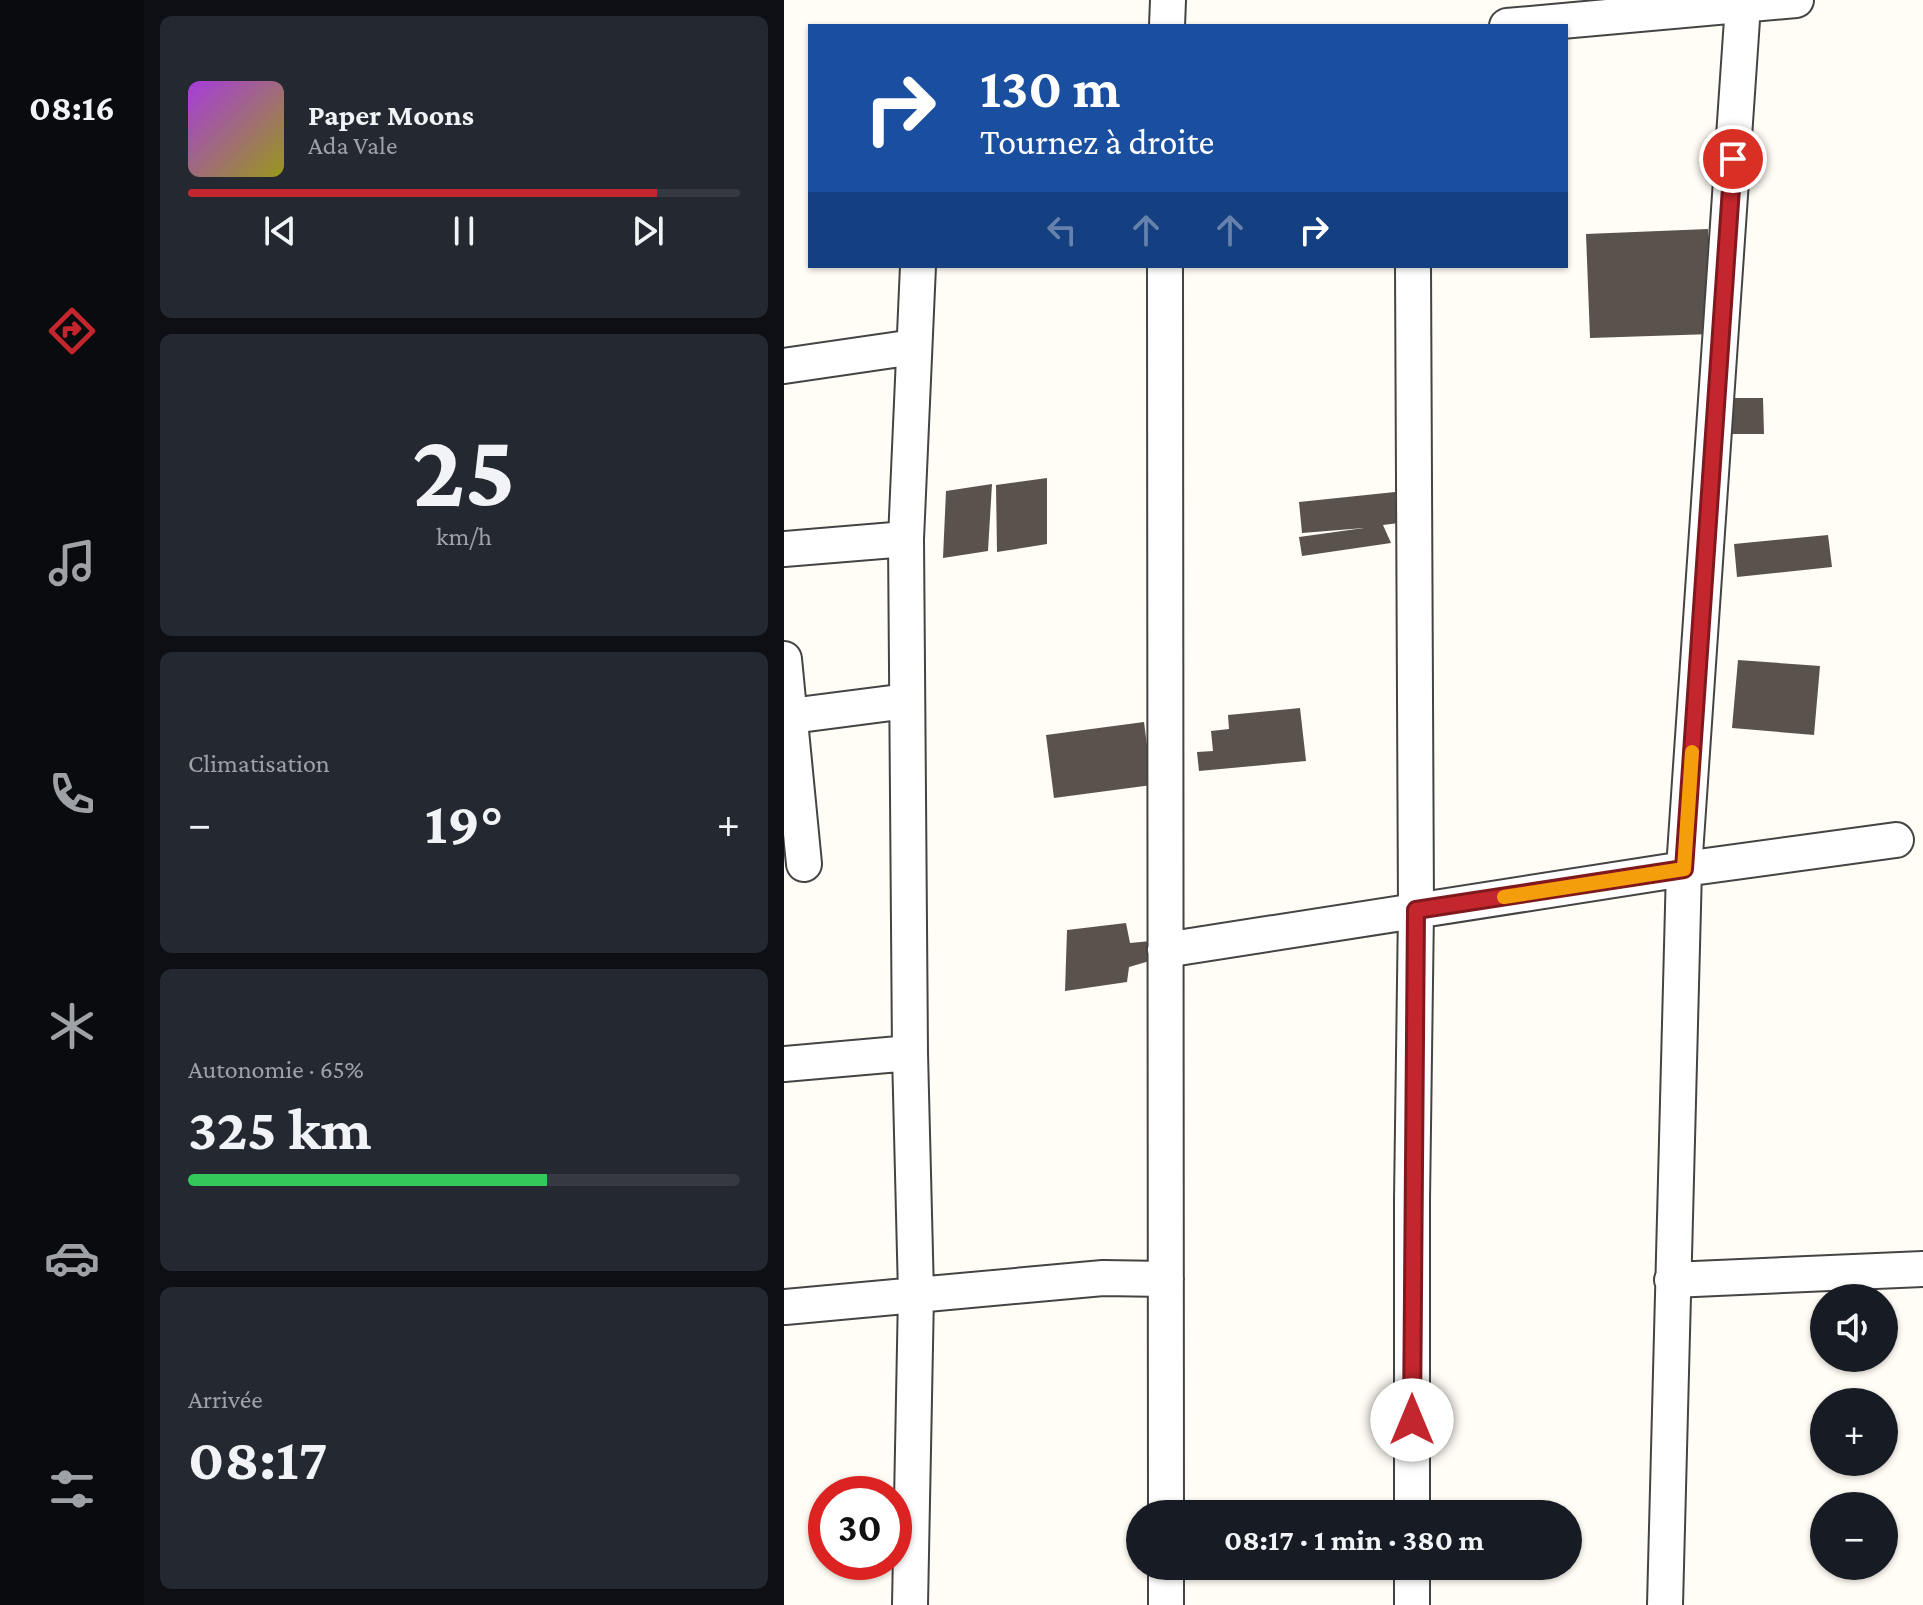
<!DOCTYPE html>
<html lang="fr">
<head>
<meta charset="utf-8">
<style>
	:root { --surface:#171b24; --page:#242831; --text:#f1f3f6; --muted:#9ea1a6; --line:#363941; --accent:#c4262e }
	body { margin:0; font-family:"Crimson Pro",serif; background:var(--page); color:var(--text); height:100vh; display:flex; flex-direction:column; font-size:30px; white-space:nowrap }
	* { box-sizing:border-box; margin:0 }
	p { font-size:26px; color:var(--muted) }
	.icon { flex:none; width:44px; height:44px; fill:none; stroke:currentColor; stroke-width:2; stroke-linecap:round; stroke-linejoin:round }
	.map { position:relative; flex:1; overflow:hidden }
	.sheet { display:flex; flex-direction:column; gap:16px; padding:16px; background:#0d0f14; width:640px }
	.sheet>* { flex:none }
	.banner { position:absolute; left:24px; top:24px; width:760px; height:244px; border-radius:0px; box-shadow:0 2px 6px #0004; background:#1a4fa0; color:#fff; overflow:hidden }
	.controls { position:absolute; left:1026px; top:1284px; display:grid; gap:16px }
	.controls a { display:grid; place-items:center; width:88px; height:88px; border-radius:50%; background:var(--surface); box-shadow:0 2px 6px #0004; font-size:40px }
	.speed { position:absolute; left:24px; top:1476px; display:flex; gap:16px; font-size:40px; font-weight:700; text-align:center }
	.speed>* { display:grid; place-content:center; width:104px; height:104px; border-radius:50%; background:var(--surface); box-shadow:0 2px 6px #0004; line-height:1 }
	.speed .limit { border:12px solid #d22; background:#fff; color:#111 }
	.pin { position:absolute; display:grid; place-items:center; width:68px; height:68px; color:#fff; margin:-34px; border:4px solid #fff; border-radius:50%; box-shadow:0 2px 8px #0007 }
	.me { position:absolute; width:88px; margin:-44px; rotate:0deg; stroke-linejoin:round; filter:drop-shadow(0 0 6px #0008) }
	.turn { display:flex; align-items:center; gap:28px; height:168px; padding:0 40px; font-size:36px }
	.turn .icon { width:104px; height:104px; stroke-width:2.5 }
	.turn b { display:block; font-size:56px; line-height:68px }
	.lanes { display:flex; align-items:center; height:76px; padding:0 40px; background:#0003; justify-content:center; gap:40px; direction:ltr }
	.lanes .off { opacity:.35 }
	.big { font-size:60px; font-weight:700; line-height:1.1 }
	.sheet .tile { flex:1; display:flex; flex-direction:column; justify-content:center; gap:12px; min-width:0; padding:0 28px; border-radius:12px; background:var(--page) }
	.sheet .dial { align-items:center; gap:0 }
	.dial b { font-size:104px; line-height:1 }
	.song { display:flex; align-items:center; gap:24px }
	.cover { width:96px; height:96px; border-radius:12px; background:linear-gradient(135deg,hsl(280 70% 55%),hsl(60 70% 35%)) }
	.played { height:8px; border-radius:4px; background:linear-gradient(90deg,var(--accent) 85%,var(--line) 85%) }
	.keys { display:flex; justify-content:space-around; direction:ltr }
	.heat { display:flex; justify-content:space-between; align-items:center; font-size:44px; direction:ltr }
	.charge { height:12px; border-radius:6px; background:linear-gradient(90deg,#34c759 65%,var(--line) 0) }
	.trip { position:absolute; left:342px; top:1500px; width:456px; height:80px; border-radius:40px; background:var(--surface); box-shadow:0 2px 6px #0004; font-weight:700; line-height:80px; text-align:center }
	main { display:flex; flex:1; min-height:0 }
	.tab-bar { display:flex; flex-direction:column; width:144px; justify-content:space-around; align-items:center; background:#090b0e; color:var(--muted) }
	.tab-bar .icon { width:56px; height:56px }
	.tab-bar .active { color:var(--accent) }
	.tab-bar b { font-size:36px; color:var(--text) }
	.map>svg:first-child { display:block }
</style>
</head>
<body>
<main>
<nav class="tab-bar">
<b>08:16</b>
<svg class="icon active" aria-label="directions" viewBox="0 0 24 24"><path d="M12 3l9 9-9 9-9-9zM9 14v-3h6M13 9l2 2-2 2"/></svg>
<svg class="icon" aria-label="music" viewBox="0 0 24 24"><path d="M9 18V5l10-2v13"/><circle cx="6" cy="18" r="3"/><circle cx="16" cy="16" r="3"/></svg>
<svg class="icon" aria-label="phone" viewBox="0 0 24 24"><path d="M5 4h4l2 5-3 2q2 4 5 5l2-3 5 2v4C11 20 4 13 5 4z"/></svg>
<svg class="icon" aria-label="climate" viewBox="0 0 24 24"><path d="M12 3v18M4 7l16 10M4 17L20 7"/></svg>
<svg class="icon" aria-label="car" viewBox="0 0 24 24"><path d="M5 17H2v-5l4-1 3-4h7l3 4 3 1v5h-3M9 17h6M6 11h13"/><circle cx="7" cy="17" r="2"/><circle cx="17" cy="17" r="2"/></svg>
<svg class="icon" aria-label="filters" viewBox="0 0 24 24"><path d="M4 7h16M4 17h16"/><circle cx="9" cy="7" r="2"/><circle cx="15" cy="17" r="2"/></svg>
</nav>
<section class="sheet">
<div class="tile">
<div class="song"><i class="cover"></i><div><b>Paper Moons</b><p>Ada Vale</p></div></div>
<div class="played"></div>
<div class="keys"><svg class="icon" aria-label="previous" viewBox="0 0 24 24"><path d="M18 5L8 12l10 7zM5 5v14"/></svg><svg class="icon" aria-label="pause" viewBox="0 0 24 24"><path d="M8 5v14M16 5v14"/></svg><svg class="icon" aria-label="next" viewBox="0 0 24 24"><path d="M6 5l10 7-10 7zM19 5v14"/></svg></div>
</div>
<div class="tile dial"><b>25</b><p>km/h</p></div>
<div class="tile"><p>Climatisation</p>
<div class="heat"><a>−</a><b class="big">19°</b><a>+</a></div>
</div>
<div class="tile"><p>Autonomie · 65%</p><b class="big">325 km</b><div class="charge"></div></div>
<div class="tile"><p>Arrivée</p><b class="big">08:17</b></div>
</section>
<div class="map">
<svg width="1139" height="1605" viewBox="0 0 1139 1605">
	<rect width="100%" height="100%" fill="#fffdf5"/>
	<path fill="#5a524d" d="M924,229L928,334L806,338L802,234Z
		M947,398H979L980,434H947Z
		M263,478V544L213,552L212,485Z
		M208,484L204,551L159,558L162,491Z
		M611,492L615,523L599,525L607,543L518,556L515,537L580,528L518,533L515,502Z
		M1044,535L1048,567L953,577L950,544Z
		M954,660L1036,666L1030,735L948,728Z
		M516,708L522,761L415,771L413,752L429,751L427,731L445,729L444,715Z
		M360,722L368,785L270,798L262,735Z
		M342,923L346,943L367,941L369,960L345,967L343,982L281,991L283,930Z"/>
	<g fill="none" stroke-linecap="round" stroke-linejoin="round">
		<defs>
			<path id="minor" d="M383,26L384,0
				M723,26L1012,0
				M381,266L382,1514
				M0,366L130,347
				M0,549L122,539
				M0,659L20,864
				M0,717L123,701
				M381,950L900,869L1112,840
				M0,1064L126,1053
				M888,1280L1139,1269
				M1,1307L319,1278L382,1279
				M628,1514V1200L632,910L629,266
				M382,1566V1605
				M628,1566V1605
				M126,1605L132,1294L126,1053L122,539L134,266
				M881,1605L900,869L959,5"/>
		</defs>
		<use href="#minor" stroke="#444" stroke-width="38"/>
		<use href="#minor" stroke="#fff" stroke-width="34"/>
	</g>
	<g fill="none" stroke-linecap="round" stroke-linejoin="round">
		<defs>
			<path id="route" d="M628,1420L632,910L900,869L949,159"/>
		</defs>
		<use href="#route" stroke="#7f191e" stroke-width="20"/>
		<use href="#route" stroke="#c4262e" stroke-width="14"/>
		<path stroke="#f59e0b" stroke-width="14" d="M720,897L900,869L908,752"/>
	</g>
</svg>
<div class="controls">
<a><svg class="icon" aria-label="sound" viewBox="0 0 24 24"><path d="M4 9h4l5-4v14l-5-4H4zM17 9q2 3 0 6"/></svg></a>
<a>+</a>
<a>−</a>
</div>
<div class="speed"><div class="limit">30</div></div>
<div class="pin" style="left:949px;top:159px;background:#d93025"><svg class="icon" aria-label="arrive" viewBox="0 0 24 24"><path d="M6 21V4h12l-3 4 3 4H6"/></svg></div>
<svg class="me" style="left:628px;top:1420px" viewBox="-20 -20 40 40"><circle r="19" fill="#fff"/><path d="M0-13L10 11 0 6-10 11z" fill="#c4262e"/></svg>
<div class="trip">08:17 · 1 min · 380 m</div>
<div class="banner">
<div class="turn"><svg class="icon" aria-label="right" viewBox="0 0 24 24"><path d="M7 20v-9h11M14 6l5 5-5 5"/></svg><div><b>130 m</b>Tournez à droite</div></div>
<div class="lanes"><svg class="icon off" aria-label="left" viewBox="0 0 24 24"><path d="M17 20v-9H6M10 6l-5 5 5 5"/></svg><svg class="icon off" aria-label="ahead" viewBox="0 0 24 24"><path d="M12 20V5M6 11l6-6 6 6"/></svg><svg class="icon off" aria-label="ahead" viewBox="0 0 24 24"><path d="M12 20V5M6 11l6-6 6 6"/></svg><svg class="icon" aria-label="right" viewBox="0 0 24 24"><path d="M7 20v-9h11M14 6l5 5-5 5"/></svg></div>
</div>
</div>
</main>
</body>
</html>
